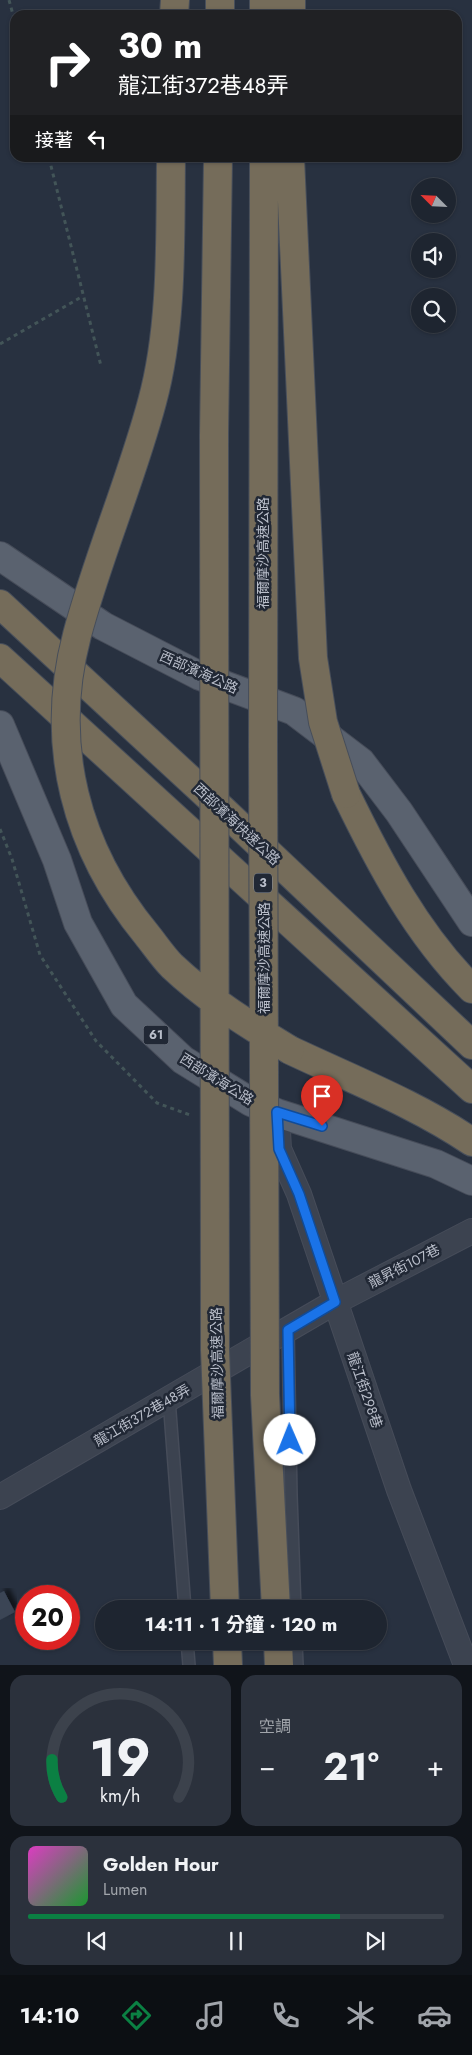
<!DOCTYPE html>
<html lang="zh-TW">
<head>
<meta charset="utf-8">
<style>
	:root { --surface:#1e2530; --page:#2b313c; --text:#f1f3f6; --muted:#a1a5ab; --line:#3c424c; --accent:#0b8043 }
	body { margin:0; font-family:Jost,"Noto Sans TC",sans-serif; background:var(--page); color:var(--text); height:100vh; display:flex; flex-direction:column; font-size:19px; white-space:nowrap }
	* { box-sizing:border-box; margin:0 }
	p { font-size:16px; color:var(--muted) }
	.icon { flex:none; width:28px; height:28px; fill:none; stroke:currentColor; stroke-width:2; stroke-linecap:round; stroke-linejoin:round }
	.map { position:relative; height:1665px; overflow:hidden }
	.sheet { display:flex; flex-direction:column; gap:10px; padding:10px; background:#10141a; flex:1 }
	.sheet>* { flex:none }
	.guide { position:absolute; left:10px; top:10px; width:452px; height:152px; border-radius:15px; box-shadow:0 1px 4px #0004,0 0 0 1px var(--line); background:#202124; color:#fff; overflow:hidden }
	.needle { width:32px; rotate:294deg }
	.fabs { position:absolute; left:411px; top:178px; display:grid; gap:10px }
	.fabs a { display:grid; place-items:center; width:45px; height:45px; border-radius:50%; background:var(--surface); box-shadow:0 1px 4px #0004,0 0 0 1px var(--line); font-size:25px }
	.speed { position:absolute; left:15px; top:1585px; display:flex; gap:10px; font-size:25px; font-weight:700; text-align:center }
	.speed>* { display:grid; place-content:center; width:65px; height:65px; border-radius:50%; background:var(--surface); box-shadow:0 1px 4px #0004,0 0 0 1px var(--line); line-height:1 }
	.speed .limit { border:8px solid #d22; background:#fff; color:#111 }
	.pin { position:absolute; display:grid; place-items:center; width:42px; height:42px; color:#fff; margin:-51px -21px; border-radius:50% 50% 50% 0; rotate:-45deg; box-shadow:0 0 5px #0007 }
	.pin .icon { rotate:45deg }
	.me { position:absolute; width:55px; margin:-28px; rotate:359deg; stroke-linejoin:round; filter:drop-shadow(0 0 4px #0008) }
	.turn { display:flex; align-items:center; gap:18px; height:105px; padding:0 25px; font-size:22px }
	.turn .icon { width:65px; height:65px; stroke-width:2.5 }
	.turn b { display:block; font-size:35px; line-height:42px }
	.then { display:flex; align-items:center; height:48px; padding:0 25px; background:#0003; gap:10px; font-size:19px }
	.big { font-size:38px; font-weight:700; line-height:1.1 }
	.sheet .tile { flex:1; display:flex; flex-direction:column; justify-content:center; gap:8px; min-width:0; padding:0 18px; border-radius:15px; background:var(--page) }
	.sheet .dial { align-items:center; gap:0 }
	.dial svg { height:130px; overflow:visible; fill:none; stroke:var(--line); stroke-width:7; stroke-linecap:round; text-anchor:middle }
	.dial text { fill:var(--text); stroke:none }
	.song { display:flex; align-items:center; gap:15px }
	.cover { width:60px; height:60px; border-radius:8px; background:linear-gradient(135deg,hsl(310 70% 55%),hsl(130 70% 35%)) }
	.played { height:5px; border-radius:2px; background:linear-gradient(90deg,var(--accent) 75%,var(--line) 75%) }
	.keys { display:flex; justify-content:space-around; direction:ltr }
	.heat { display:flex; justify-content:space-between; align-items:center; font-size:28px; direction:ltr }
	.sheet .tiles { flex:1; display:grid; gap:10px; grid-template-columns:1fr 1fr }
	.tile:last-child { grid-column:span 2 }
	.trip { position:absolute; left:95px; top:1600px; width:292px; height:50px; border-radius:25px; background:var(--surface); box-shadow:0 1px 4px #0004,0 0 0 1px var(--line); font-weight:700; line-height:50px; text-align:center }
	.tabs { display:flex; height:80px; justify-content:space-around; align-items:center; background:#0c0f13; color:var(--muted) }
	.tabs .icon { width:35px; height:35px }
	.tabs .current { color:var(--accent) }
	.tabs b { font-size:22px; color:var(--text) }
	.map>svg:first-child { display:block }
</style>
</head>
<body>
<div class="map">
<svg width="472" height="1665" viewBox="0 0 472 1665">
	<defs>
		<filter id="shadow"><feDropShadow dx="4.5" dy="-4.5" stdDeviation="2.5" flood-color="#0009"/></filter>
	</defs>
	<rect width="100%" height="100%" fill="#283140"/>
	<path fill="#3a4455" filter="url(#shadow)" d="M4,1591L15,1612L0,1620V1593Z"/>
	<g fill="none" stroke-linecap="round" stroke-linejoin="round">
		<defs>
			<path id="lane" d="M288,1330L291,1495L295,1609
				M169,1399L185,1609
				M187,1641L189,1665
				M296,1641L297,1665"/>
			<path id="street" d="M277,1113L279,1149L299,1194L399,1490L466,1665
				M0,1497L335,1302L472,1231"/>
			<path id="primary" d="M0,556L103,626L200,676L294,711L361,762L399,812L472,922
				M0,725L57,860L78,923L124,1005L183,1060L251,1102L277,1113L436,1164L472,1181"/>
			<path id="highway" d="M174,15L175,0
				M220,15V0
				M264,15V0
				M291,15V0
				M0,604L223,810L472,1045
				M0,658L472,1089
				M346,794C380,864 416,933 472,989
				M290,1050C351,1079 416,1104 472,1142
				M227,1641L228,1665
				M278,1641L279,1665"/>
		</defs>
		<use href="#lane" stroke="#464c59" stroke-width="14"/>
		<use href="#street" stroke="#464c59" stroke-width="26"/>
		<use href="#primary" stroke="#464c59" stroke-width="30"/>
		<use href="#highway" stroke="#474e5a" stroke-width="30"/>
		<path stroke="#435558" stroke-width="3" stroke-dasharray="4 4" stroke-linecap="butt" d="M9,0L15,22
			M49,158L101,366
			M0,344L83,296
			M0,829L12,859L40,955L96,1041L157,1103L190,1115"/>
		<use href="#lane" stroke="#3c4350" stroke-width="11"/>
		<use href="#street" stroke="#3c4350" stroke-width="24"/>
		<use href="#primary" stroke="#5a626f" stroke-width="28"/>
		<use href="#highway" stroke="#756c5a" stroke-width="28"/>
		<defs>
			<path id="highway-bridge" d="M171,158C170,236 173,326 152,402C131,481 98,556 77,635C48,745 76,849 147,935C155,945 163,957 172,966C208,1000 249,1025 290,1050
				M218,158L214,435L215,1350L225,1609
				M264,158L263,747L265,1395L276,1609
				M290,158L313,658L323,722L346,794"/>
		</defs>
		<use href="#highway-bridge" stroke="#474e5a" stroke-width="30" stroke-linecap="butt"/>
		<use href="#highway-bridge" stroke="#756c5a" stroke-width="28"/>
	</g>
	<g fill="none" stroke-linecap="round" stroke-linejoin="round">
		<defs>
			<path id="route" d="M290,1440L288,1330L335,1302L299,1194L279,1149L277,1112L322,1126"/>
		</defs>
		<use href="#route" stroke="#114b97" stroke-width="12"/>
		<use href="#route" stroke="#1a73e8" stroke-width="9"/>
	</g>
	<g text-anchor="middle" stroke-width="5" stroke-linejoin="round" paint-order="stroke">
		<g fill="#212835" stroke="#8b919d" stroke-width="1">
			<rect x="254" y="873.5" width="18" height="19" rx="4"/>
			<rect x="143.5" y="1025.5" width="25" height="19" rx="4"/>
		</g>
		<g font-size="12" font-weight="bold" fill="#b9beca">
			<text x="263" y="887">3</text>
			<text x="156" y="1039">61</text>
		</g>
		<g font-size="14" fill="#b9beca" stroke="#212835">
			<text transform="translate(263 553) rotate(-90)" y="5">福爾摩沙高速公路</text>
			<text transform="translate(199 672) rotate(24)" y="5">西部濱海公路</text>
			<text transform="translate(237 824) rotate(43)" y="5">西部濱海快速公路</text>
			<text transform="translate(264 958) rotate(-90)" y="5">福爾摩沙高速公路</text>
			<text transform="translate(217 1079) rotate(32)" y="5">西部濱海公路</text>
			<text transform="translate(404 1266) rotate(-27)" y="5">龍昇街107巷</text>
			<text transform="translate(217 1363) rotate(-91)" y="5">福爾摩沙高速公路</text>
			<text transform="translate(365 1390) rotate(71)" y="5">龍江街298巷</text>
			<text transform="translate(142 1415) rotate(-30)" y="5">龍江街372巷48弄</text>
		</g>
	</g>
</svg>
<div class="fabs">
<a><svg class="needle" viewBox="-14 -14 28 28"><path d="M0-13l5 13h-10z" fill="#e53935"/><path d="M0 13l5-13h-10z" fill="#a1a5ab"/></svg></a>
<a><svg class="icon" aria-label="sound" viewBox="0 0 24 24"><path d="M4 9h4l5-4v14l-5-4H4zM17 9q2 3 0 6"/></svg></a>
<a><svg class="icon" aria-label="search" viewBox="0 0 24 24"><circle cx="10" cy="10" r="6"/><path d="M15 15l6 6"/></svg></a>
</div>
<div class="speed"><div class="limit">20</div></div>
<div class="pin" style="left:322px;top:1126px;background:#d93025"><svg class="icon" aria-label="arrive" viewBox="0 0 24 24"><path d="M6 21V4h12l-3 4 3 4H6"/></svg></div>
<svg class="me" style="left:290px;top:1440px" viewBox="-20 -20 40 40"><circle r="19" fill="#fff"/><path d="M0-13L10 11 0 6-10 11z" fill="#1a73e8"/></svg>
<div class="trip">14:11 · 1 分鐘 · 120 m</div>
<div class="guide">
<div class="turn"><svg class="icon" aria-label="right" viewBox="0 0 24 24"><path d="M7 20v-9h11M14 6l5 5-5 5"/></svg><div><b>30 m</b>龍江街372巷48弄</div></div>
<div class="then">接著<svg class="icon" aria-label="left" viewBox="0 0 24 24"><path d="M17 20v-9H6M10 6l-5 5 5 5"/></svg></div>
</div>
</div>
<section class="sheet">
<div class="tiles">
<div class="tile dial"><svg viewBox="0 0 100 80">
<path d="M14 69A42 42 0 1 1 86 69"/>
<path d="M14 69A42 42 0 0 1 8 46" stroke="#0b8043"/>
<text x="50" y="56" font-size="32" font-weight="700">19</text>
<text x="50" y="72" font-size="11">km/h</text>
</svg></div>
<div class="tile"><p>空調</p>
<div class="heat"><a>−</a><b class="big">21°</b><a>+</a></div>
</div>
<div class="tile">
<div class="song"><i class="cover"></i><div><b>Golden Hour</b><p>Lumen</p></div></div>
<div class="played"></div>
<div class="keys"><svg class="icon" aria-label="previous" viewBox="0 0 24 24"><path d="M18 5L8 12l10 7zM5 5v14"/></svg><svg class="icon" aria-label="pause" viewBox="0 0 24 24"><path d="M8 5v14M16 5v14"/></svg><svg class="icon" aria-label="next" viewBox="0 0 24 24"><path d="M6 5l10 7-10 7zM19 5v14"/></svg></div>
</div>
</div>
</section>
<nav class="tabs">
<b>14:10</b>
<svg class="icon current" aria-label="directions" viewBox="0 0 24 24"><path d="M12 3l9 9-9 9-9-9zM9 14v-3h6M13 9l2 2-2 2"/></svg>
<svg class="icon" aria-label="music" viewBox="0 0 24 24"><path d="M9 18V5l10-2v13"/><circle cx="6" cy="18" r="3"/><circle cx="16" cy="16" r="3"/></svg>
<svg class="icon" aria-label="phone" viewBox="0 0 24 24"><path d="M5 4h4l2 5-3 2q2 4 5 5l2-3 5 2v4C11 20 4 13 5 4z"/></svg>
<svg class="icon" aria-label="climate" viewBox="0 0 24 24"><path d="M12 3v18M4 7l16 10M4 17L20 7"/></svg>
<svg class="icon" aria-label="car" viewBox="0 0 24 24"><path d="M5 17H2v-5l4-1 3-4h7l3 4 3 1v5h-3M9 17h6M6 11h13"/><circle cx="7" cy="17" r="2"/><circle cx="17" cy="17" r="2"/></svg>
</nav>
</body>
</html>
